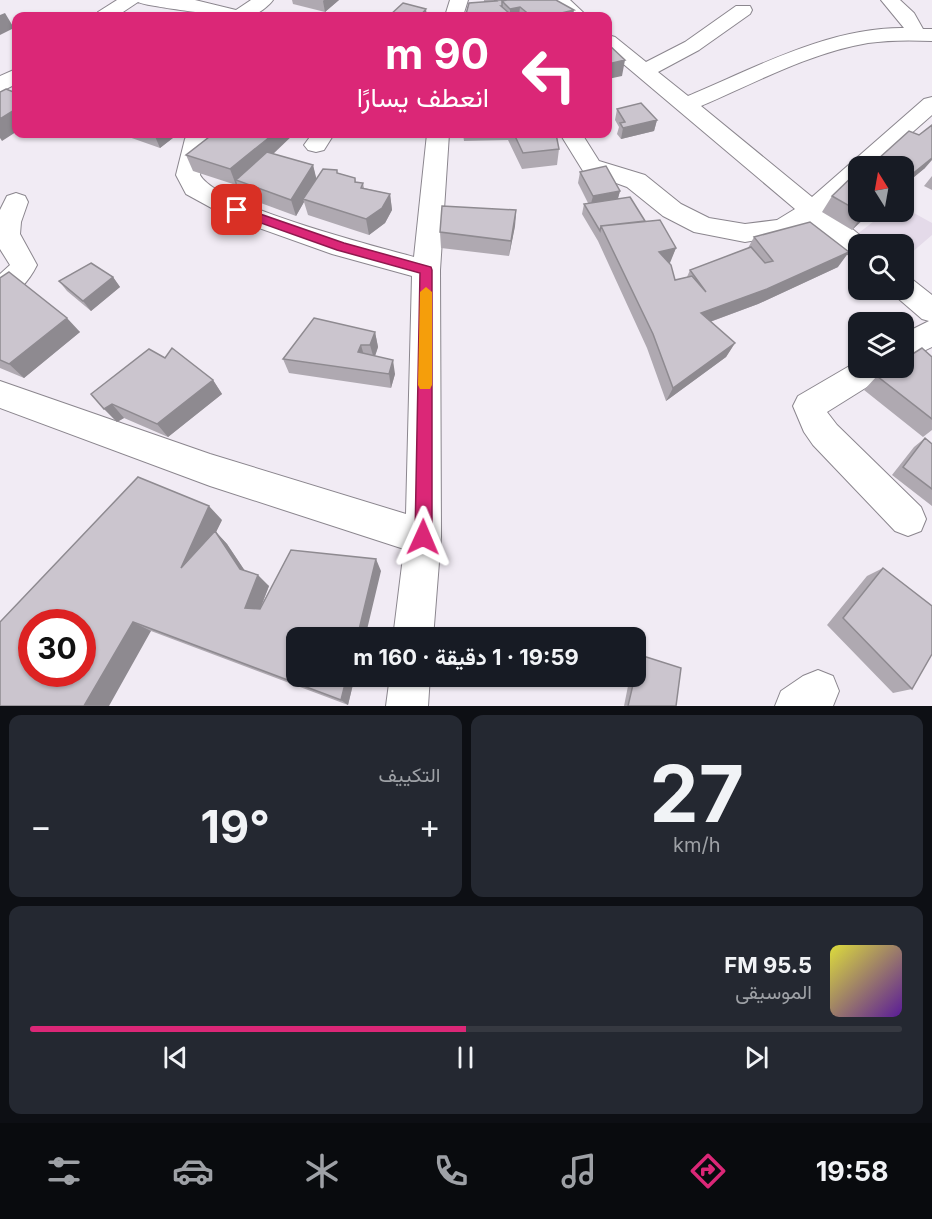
<!DOCTYPE html>
<html lang="ar">
<head>
<meta charset="utf-8">
<style>
	:root { --surface:#171b24; --page:#242831; --text:#f1f3f6; --muted:#9ea1a6; --line:#363941; --accent:#db2777 }
	body { margin:0; font-family:Inter,Vazirmatn,sans-serif; background:var(--page); color:var(--text); direction:rtl; height:100vh; display:flex; flex-direction:column; font-size:22px; white-space:nowrap }
	* { box-sizing:border-box; margin:0 }
	p { font-size:20px; color:var(--muted) }
	.icon { flex:none; width:33px; height:33px; fill:none; stroke:currentColor; stroke-width:2; stroke-linecap:round; stroke-linejoin:round }
	.map { position:relative; height:706px; overflow:hidden; direction:ltr }
	.panel { display:flex; flex-direction:column; gap:9px; padding:9px; background:#0d0f14; flex:1 }
	.panel>* { flex:none }
	.hud { position:absolute; left:12px; top:12px; width:600px; height:126px; border-radius:12px; box-shadow:0 2px 4px #0004; direction:rtl; background:#db2777; color:#fff; overflow:hidden }
	.needle { width:39px; rotate:349deg }
	.controls { position:absolute; left:848px; top:156px; display:grid; gap:12px }
	.controls a { display:grid; place-items:center; width:66px; height:66px; border-radius:12px; background:var(--surface); box-shadow:0 2px 4px #0004; font-size:30px }
	.speed { position:absolute; left:18px; top:609px; display:flex; gap:12px; font-size:30px; font-weight:700; text-align:center }
	.speed>* { display:grid; place-content:center; width:78px; height:78px; border-radius:50%; background:var(--surface); box-shadow:0 2px 4px #0004; line-height:1 }
	.speed .limit { border:9px solid #d22; background:#fff; color:#111 }
	.pin { position:absolute; display:grid; place-items:center; width:51px; height:51px; color:#fff; margin:-26px; border-radius:12px; box-shadow:0 3px 9px #0006 }
	.me { position:absolute; width:66px; margin:-33px; rotate:1deg; stroke-linejoin:round; filter:drop-shadow(0 0 4px #0008) }
	.turn { display:flex; align-items:center; gap:21px; height:126px; padding:0 24px; font-size:27px }
	.turn .icon { width:78px; height:78px; stroke-width:2.5 }
	.turn b { display:block; font-size:42px; line-height:51px }
	.big { font-size:45px; font-weight:700; line-height:1.1 }
	.panel .card { flex:1; display:flex; flex-direction:column; justify-content:center; gap:9px; min-width:0; padding:0 21px; border-radius:12px; background:var(--page) }
	.panel .dial { align-items:center; gap:0 }
	.dial b { font-size:78px; line-height:1 }
	.song { display:flex; align-items:center; gap:18px }
	.cover { width:72px; height:72px; border-radius:9px; background:linear-gradient(135deg,hsl(60 70% 55%),hsl(270 70% 35%)) }
	.played { height:6px; border-radius:3px; background:linear-gradient(90deg,var(--accent) 50%,var(--line) 50%) }
	.keys { display:flex; justify-content:space-around; direction:ltr }
	.heat { display:flex; justify-content:space-between; align-items:center; font-size:33px; direction:ltr }
	.panel .tiles { flex:1; display:grid; gap:9px; grid-template-columns:1fr 1fr }
	.card:last-child { grid-column:span 2 }
	.trip { position:absolute; left:286px; top:627px; width:360px; height:60px; border-radius:12px; background:var(--surface); box-shadow:0 2px 4px #0004; font-weight:700; line-height:60px; text-align:center; direction:rtl }
	.menu { display:flex; height:96px; justify-content:space-around; align-items:center; background:#090b0e; color:var(--muted) }
	.menu .icon { width:42px; height:42px }
	.menu .on { color:var(--accent) }
	.menu b { font-size:27px; color:var(--text) }
	.map>svg:first-child { display:block }
</style>
</head>
<body>
<div class="map">
<svg width="932" height="706" viewBox="0 0 932 706">
	<rect width="100%" height="100%" fill="#f1ebf4"/>
	<path fill="#e4dae9" d="M903,207L932,223V235L903,260V244H871L856,235L886,212H903Z"/>
	<g fill="none" stroke-linecap="round" stroke-linejoin="round">
		<defs>
			<path id="minor" d="M117,0H195L236,10L251,0H273C269,6 257,15 250,16C240,19 144,6 138,2L117,16H96L98,12Z
				M450,0H468L463,16H445Z
				M550,0H570L587,16H567Z
				M881,0H900L914,13L923,29H932V41C910,40 889,40 868,43C809,53 755,83 701,106L812,197L924,99L932,97V115L874,166H858V182L829,210L867,241L869,244H858V258L849,255L811,223L792,234L745,242L694,232L663,216L627,187L583,171L562,137L564,134H582L599,161L645,175L681,204L709,218L745,224L777,220L795,209L608,51V35L615,37L646,62L685,42L736,6H750L752,10L750,14L699,50L658,72L688,96C755,68 829,27 904,28Z
				M16,69V84L0,92V76Z
				M188,134H204L207,139L200,175C217,206 374,246 414,257L427,134H449L440,270L441,537L433,638H393L404,549L210,486L0,408V381L210,454L406,514L412,276L332,254L228,217L186,194L176,175L185,139Z
				M312,134H334L324,150L316,152L308,150L304,145Z
				M16,193L25,196L28,202L21,222L20,234L37,265C29,281 17,295 0,301V274L10,265L0,249V210L7,196Z
				M903,276L913,280L932,295V347L903,361V334L929,321L922,319L893,294L890,290H903Z
				M858,361V368H887L883,377L827,412L837,425L921,507L926,519L921,531L908,536L895,531L813,445L804,432L793,406L798,396Z
				M818,670L833,676L839,691L833,706H775L781,691L803,676Z
				M390,676H430L428,706H386Z"/>
		</defs>
		<use href="#minor" stroke="#8b868e" stroke-width="2"/>
		<use href="#minor" fill="#fff" fill-rule="evenodd"/>
	</g>
	<path fill="#afa9b1" d="M292,0H339L325,12L293,4Z
		M484,0H556L573,16H459L466,14L484,2Z
		M617,109L657,120L654,131L621,139L617,134L619,127L615,120Z
		M125,134H178L160,148L126,136Z
		M463,134H556L559,149L557,165L522,169L508,140L464,141Z
		M273,154L313,165L316,179L338,173L355,178L356,182L363,183L364,188L390,194L392,210L385,223L369,235L308,215L304,202L296,216L242,196L237,184L236,185L193,171L186,155Z
		M878,159L925,168L903,186V166H863L876,161Z
		M580,172L620,191L618,198L676,248L669,263L675,280L687,277L690,270L748,248L754,237L838,267L758,304L710,322L735,343L726,357L666,401L647,348L598,241L582,214L584,204L588,203L578,183Z
		M932,176V190L924,186Z
		M832,196L858,212H871L852,230L822,212Z
		M516,210L515,226L509,256L441,248L440,232Z
		M113,277L120,287L91,311L67,291L59,281Z
		M0,278L80,332L24,378L0,368Z
		M375,332L378,347L375,356L395,374L391,388L289,373L283,359Z
		M932,357V430L923,437L864,390L877,376Z
		M165,358L213,380L222,394L168,437L124,418L117,422L91,394Z
		M925,438L932,444V506L892,475L914,447Z
		M222,520L216,532L227,544L245,571L269,586L260,609L381,571L297,676H355L348,705L151,631L0,706Z
		M883,568L912,689L893,693L827,625L867,576Z
		M640,655L676,706H624L630,676H636V658Z"/>
	<path fill="#8e8a90" d="M324,0H339L325,12L323,1Z
		M520,7L519,16H510V9Z
		M426,9L427,16H420Z
		M574,10L573,16H549Z
		M5,13L14,28L0,35V15Z
		M625,60L622,76L608,79V64Z
		M16,109V132L2,141L0,138V119Z
		M657,120L654,131L621,139L623,128Z
		M154,134H178L160,148Z
		M273,134H294L271,156L236,180L237,184L236,185L230,169Z
		M932,158V160L925,168L903,186L911,175Z
		M313,165L317,181L303,199L304,202L296,216L291,200Z
		M620,191L617,202L590,207L593,196Z
		M390,194L392,210L385,223L369,235L366,219Z
		M516,210L515,226L509,256L511,241Z
		M865,212H871L852,230L863,214Z
		M676,248L670,263L653,267L659,252Z
		M849,252L838,267L758,304L693,328L701,313Z
		M113,277L120,287L91,311L83,301Z
		M67,318L80,332L24,378L9,364Z
		M375,332L378,347L374,359L370,345Z
		M735,343L726,357L666,401L673,388Z
		M361,345L365,359L358,352Z
		M393,360L395,374L391,388L389,374Z
		M213,380L222,394L168,437L157,424Z
		M112,404L124,418L117,422L104,409Z
		M209,506L222,520L216,532L227,544L251,580L181,568Z
		M376,559L381,571L365,638H357Z
		M258,575L269,586L257,617L245,608Z
		M133,622L151,631L109,706H84Z
		M347,676H355L348,705L341,700Z"/>
	<path fill="#cbc5ce" stroke="#8e8a90" stroke-width="1.5" fill-rule="evenodd" d="M494,0H507L502,1V6H501L509,13L461,16V15L466,14L469,3L496,1Z
		M507,0H556L574,10L549,16H531L520,7L510,9L502,1Z
		M403,3L426,9L420,16H389Z
		M514,13L517,16H459Z
		M608,44L625,60L608,64Z
		M6,89L16,93V109L0,119V92Z
		M641,103L657,120L623,128L620,123L625,122L617,109Z
		M932,125V158L911,175L903,171V166H893L878,159L909,131L919,135Z
		M213,134H273L266,140L230,169L186,155Z
		M514,134H556L559,149L523,153Z
		M267,152L313,165L291,200L236,180Z
		M872,159L885,166H863Z
		M606,166L620,191L593,196L580,172Z
		M323,169L337,170V173L355,178V182L363,183L361,188L390,194L382,208L366,219L303,199Z
		M858,171V211L832,196Z
		M630,197L645,221L601,226L600,231L584,204Z
		M442,206L516,210L511,241L440,232Z
		M660,220L676,248L659,252L671,265L675,280L692,276L706,292L690,270L751,247L765,263L773,261L754,237L810,222L849,252L767,289L701,313L735,343L673,388L653,334L601,226Z
		M91,263L113,277L83,301L59,281Z
		M9,272L67,318L9,364L0,360V278Z
		M314,318L375,332L370,345H361L358,352L393,360L389,374L283,359Z
		M172,348L213,380L157,424L112,404L104,409L91,394L149,349L165,358Z
		M922,348L932,357V419L877,376L891,368H903V360Z
		M925,438L932,444V489L903,467Z
		M138,477L209,506L181,568L215,531L240,569L258,575L245,608L260,609L291,550L376,559L357,638H297V676H347L341,700L133,622L84,706H0V622ZM32,622H82V674H32Z
		M883,568L932,606V654L912,689L843,618Z
		M640,655L681,668L676,706H628L635,676H636V670Z"/>
	<path fill="#db2777" stroke="#8e194d" stroke-width="1.5" d="M237,206L344,243L431,267L432,270V537L429,542L423,545L417,542L415,537L420,273L337,250L233,213V208Z"/>
	<path fill="#f59e0b" d="M426,287L432,292V385L430,389H420L418,385L420,292Z"/>
</svg>
<div class="controls">
<a><svg class="needle" viewBox="-14 -14 28 28"><path d="M0-13l5 13h-10z" fill="#e53935"/><path d="M0 13l5-13h-10z" fill="#9ea1a6"/></svg></a>
<a><svg class="icon" aria-label="search" viewBox="0 0 24 24"><circle cx="10" cy="10" r="6"/><path d="M15 15l6 6"/></svg></a>
<a><svg class="icon" aria-label="layers" viewBox="0 0 24 24"><path d="M12 4l9 5-9 5-9-5zM3 14l9 5 9-5"/></svg></a>
</div>
<div class="speed"><div class="limit">30</div></div>
<div class="pin" style="left:237px;top:210px;background:#d93025"><svg class="icon" aria-label="arrive" viewBox="0 0 24 24"><path d="M6 21V4h12l-3 4 3 4H6"/></svg></div>
<svg class="me" style="left:423px;top:537px" viewBox="-20 -20 40 40"><path d="M0-17L14 15 0 8-14 15z" fill="#db2777" stroke="#fff" stroke-width="4"/></svg>
<div class="trip">19:59 · 1 دقيقة · 160 m</div>
<div class="hud">
<div class="turn"><svg class="icon" aria-label="left" viewBox="0 0 24 24"><path d="M17 20v-9H6M10 6l-5 5 5 5"/></svg><div><b>90 m</b>انعطف يسارًا</div></div>
</div>
</div>
<section class="panel">
<div class="tiles">
<div class="card dial"><b>27</b><p>km/h</p></div>
<div class="card"><p>التكييف</p>
<div class="heat"><a>−</a><b class="big">19°</b><a>+</a></div>
</div>
<div class="card">
<div class="song"><i class="cover"></i><div><b>95.5 FM</b><p>الموسيقى</p></div></div>
<div class="played"></div>
<div class="keys"><svg class="icon" aria-label="previous" viewBox="0 0 24 24"><path d="M18 5L8 12l10 7zM5 5v14"/></svg><svg class="icon" aria-label="pause" viewBox="0 0 24 24"><path d="M8 5v14M16 5v14"/></svg><svg class="icon" aria-label="next" viewBox="0 0 24 24"><path d="M6 5l10 7-10 7zM19 5v14"/></svg></div>
</div>
</div>
</section>
<nav class="menu">
<b>19:58</b>
<svg class="icon on" aria-label="directions" viewBox="0 0 24 24"><path d="M12 3l9 9-9 9-9-9zM9 14v-3h6M13 9l2 2-2 2"/></svg>
<svg class="icon" aria-label="music" viewBox="0 0 24 24"><path d="M9 18V5l10-2v13"/><circle cx="6" cy="18" r="3"/><circle cx="16" cy="16" r="3"/></svg>
<svg class="icon" aria-label="phone" viewBox="0 0 24 24"><path d="M5 4h4l2 5-3 2q2 4 5 5l2-3 5 2v4C11 20 4 13 5 4z"/></svg>
<svg class="icon" aria-label="climate" viewBox="0 0 24 24"><path d="M12 3v18M4 7l16 10M4 17L20 7"/></svg>
<svg class="icon" aria-label="car" viewBox="0 0 24 24"><path d="M5 17H2v-5l4-1 3-4h7l3 4 3 1v5h-3M9 17h6M6 11h13"/><circle cx="7" cy="17" r="2"/><circle cx="17" cy="17" r="2"/></svg>
<svg class="icon" aria-label="filters" viewBox="0 0 24 24"><path d="M4 7h16M4 17h16"/><circle cx="9" cy="7" r="2"/><circle cx="15" cy="17" r="2"/></svg>
</nav>
</body>
</html>
